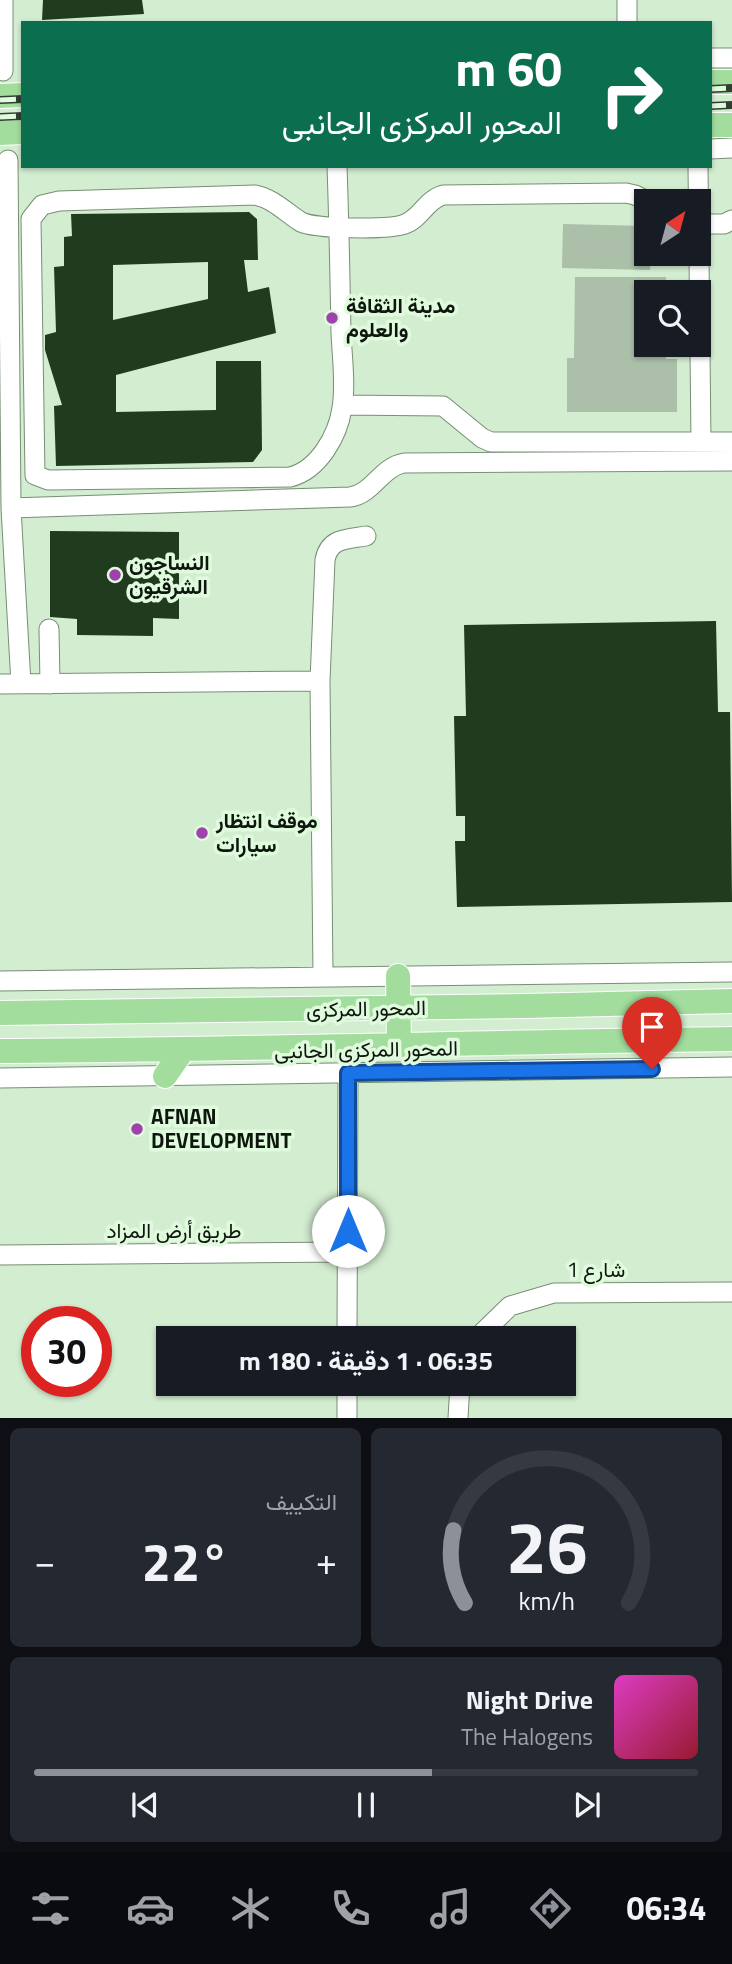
<!DOCTYPE html>
<html lang="ar">
<head>
<meta charset="utf-8">
<style>
	:root { --surface:#171b24; --page:#242831; --text:#f1f3f6; --muted:#9ea1a6; --line:#363941; --accent:#8c9099 }
	body { margin:0; font-family:"Titillium Web",Vazirmatn,sans-serif; background:var(--page); color:var(--text); direction:rtl; height:100vh; display:flex; flex-direction:column; font-size:26px; white-space:nowrap }
	* { box-sizing:border-box; margin:0 }
	p { font-size:23px; color:var(--muted) }
	.icon { flex:none; width:38px; height:38px; fill:none; stroke:currentColor; stroke-width:2; stroke-linecap:round; stroke-linejoin:round }
	.map { position:relative; height:1418px; overflow:hidden; direction:ltr }
	.side { display:flex; flex-direction:column; gap:10px; padding:10px; background:#0d0f14; flex:1 }
	.side>* { flex:none }
	.guide { position:absolute; left:21px; top:21px; width:691px; height:147px; border-radius:0px; box-shadow:0 2px 5px #0004; direction:rtl; background:#0b6e4f; color:#fff; overflow:hidden }
	.needle { width:46px; rotate:36deg }
	.fabs { position:absolute; left:634px; top:189px; display:grid; gap:14px }
	.fabs a { display:grid; place-items:center; width:77px; height:77px; border-radius:0px; background:var(--surface); box-shadow:0 2px 5px #0004; font-size:35px }
	.speed { position:absolute; left:21px; top:1306px; display:flex; gap:14px; font-size:35px; font-weight:700; text-align:center }
	.speed>* { display:grid; place-content:center; width:91px; height:91px; border-radius:50%; background:var(--surface); box-shadow:0 2px 5px #0004; line-height:1 }
	.speed .limit { border:10px solid #d22; background:#fff; color:#111 }
	.pin { position:absolute; display:grid; place-items:center; width:60px; height:60px; color:#fff; margin:-72px -30px; border-radius:50% 50% 50% 0; rotate:-45deg; box-shadow:0 0 7px #0007 }
	.pin .icon { rotate:45deg }
	.me { position:absolute; width:77px; margin:-38px; rotate:0deg; stroke-linejoin:round; filter:drop-shadow(0 0 5px #0008) }
	.turn { display:flex; align-items:center; gap:24px; height:147px; padding:0 35px; font-size:32px }
	.turn .icon { width:91px; height:91px; stroke-width:2.5 }
	.turn b { display:block; font-size:49px; line-height:60px }
	.big { font-size:52px; font-weight:700; line-height:1.1 }
	.side .tile { flex:1; display:flex; flex-direction:column; justify-content:center; gap:10px; min-width:0; padding:0 24px; border-radius:10px; background:var(--page) }
	.side .dial { align-items:center; gap:0 }
	.dial svg { height:182px; overflow:visible; fill:none; stroke:var(--line); stroke-width:7; stroke-linecap:round; text-anchor:middle }
	.dial text { fill:var(--text); stroke:none }
	.song { display:flex; align-items:center; gap:21px }
	.cover { width:84px; height:84px; border-radius:10px; background:linear-gradient(135deg,hsl(310 70% 55%),hsl(350 70% 35%)) }
	.played { height:7px; border-radius:4px; background:linear-gradient(90deg,var(--accent) 60%,var(--line) 60%) }
	.keys { display:flex; justify-content:space-around; direction:ltr }
	.heat { display:flex; justify-content:space-between; align-items:center; font-size:38px; direction:ltr }
	.side .tiles { flex:1; display:grid; gap:10px; grid-template-columns:1fr 1fr }
	.tile:last-child { grid-column:span 2 }
	.trip { position:absolute; left:156px; top:1326px; width:420px; height:70px; border-radius:0px; background:var(--surface); box-shadow:0 2px 5px #0004; font-weight:700; line-height:70px; text-align:center; direction:rtl }
	.menu { display:flex; height:112px; justify-content:space-around; align-items:center; background:#090b0e; color:var(--muted) }
	.menu .icon { width:49px; height:49px }
	.menu .active { color:var(--accent) }
	.menu b { font-size:32px; color:var(--text) }
	.map>svg:first-child { display:block }
</style>
</head>
<body>
<div class="map">
<svg width="732" height="1418" viewBox="0 0 732 1418">
	<rect width="100%" height="100%" fill="#d3edd0"/>
	<path fill="#abbfa9" d="M563,224L646,226V254H651L650,270L562,268Z
		M575,277H666V292H646V345H666V359H677V412H567V358H574Z"/>
	<path fill="#213b1f" fill-rule="evenodd" d="M43,0H142L144,14L42,20Z
		M249,212L257,219L258,260H244L248,292L269,287L276,333L116,375V412L216,410V361H261L262,450L253,462L56,466L54,406L62,405L45,350V335L56,332L54,267L64,266V237L72,236L71,214ZM208,262V299L113,320V265Z
		M50,531L179,532V619L153,618V636L77,635V619L50,617Z
		M716,621L718,712H730L732,902L457,907L455,841H465V816H456L454,716H466L464,625Z"/>
	<g fill="none" stroke-linecap="round" stroke-linejoin="round">
		<defs>
			<path id="minor" d="M3,0V71
				M627,0V23
				M710,58H732
				M710,149L732,148
				M8,160L11,508L21,684
				M337,166C339,222 340,277 341,333C342,357 346,384 342,408C338,435 319,470 290,477L48,480L35,475L31,219L42,205L59,201L255,195C274,199 285,212 301,222C315,229 390,230 405,224C421,218 426,200 443,195L626,193L635,195L647,201
				M698,166L701,442
				M698,224H724L732,220
				M343,405L443,406L482,438L491,442H732
				M11,508L350,497C373,494 381,467 404,463L732,461
				M49,629L50,684
				M0,684L320,681
				M323,977L320,681L325,560C329,538 347,539 366,536
				M0,981L732,972
				M0,1078L732,1067
				M0,1255L348,1252
				M347,1339L348,1073
				M476,1339L510,1306L554,1293L732,1292
				M347,1418V1384
				M458,1418L460,1384"/>
			<path id="major" d="M710,82H732
				M0,96L23,95
				M710,125H732
				M0,133L23,132
				M398,976L399,1045
				M0,1013L525,1006L732,1001
				M0,1051C244,1050 488,1042 732,1039
				M165,1076L183,1050"/>
		</defs>
		<use href="#minor" stroke="#778f74" stroke-width="21"/>
		<use href="#major" stroke="#fff" stroke-width="26"/>
		<use href="#minor" stroke="#fff" stroke-width="19"/>
		<use href="#major" stroke="#a2dd9e" stroke-width="24"/>
		<defs>
			<path id="rail" d="M710,89L732,88
				M0,100L23,99
				M710,106L732,105
				M0,117L23,116"/>
		</defs>
		<use href="#rail" stroke="#323e31" stroke-width="8"/>
		<use href="#rail" stroke="#e0fadd" stroke-width="5" stroke-dasharray="16" stroke-linecap="butt"/>
	</g>
	<g fill="none" stroke-linecap="round" stroke-linejoin="round">
		<defs>
			<path id="route" d="M348,1231V1073L652,1069"/>
		</defs>
		<use href="#route" stroke="#114b97" stroke-width="18"/>
		<use href="#route" stroke="#1a73e8" stroke-width="12"/>
	</g>
	<g fill="#9f42ac" stroke="#e0fadd" stroke-width="2.5">
		<circle cx="332" cy="318" r="7"/>
		<circle cx="115" cy="575" r="7"/>
		<circle cx="202" cy="833" r="7"/>
		<circle cx="137" cy="1129" r="7"/>
	</g>
	<g text-anchor="middle" stroke-width="7" stroke-linejoin="round" paint-order="stroke">
		<g font-size="21" font-weight="bold" fill="#0e170d" stroke="#e0fadd" text-anchor="start">
			<text x="346" y="313">مدينة الثقافة<tspan x="346" dy="24">والعلوم</tspan></text>
			<text x="129" y="570">النساجون<tspan x="129" dy="24">الشرقيون</tspan></text>
			<text x="216" y="828">موقف انتظار<tspan x="216" dy="24">سيارات</tspan></text>
			<text x="151" y="1124">AFNAN<tspan x="151" dy="24">DEVELOPMENT</tspan></text>
		</g>
		<g font-size="21" fill="#0e170d" stroke="#e0fadd">
			<text transform="translate(366 1009) rotate(-1)" y="7">المحور المركزى</text>
			<text transform="translate(366 1050) rotate(-1)" y="7">المحور المركزى الجانبى</text>
			<text x="174" y="1238">طريق أرض المزاد</text>
			<text x="596" y="1277">شارع 1</text>
		</g>
	</g>
</svg>
<div class="fabs">
<a><svg class="needle" viewBox="-14 -14 28 28"><path d="M0-13l5 13h-10z" fill="#e53935"/><path d="M0 13l5-13h-10z" fill="#9ea1a6"/></svg></a>
<a><svg class="icon" aria-label="search" viewBox="0 0 24 24"><circle cx="10" cy="10" r="6"/><path d="M15 15l6 6"/></svg></a>
</div>
<div class="speed"><div class="limit">30</div></div>
<div class="pin" style="left:652px;top:1069px;background:#d93025"><svg class="icon" aria-label="arrive" viewBox="0 0 24 24"><path d="M6 21V4h12l-3 4 3 4H6"/></svg></div>
<svg class="me" style="left:348px;top:1231px" viewBox="-20 -20 40 40"><circle r="19" fill="#fff"/><path d="M0-13L10 11 0 6-10 11z" fill="#1a73e8"/></svg>
<div class="trip">06:35 · 1 دقيقة · 180 m</div>
<div class="guide">
<div class="turn"><svg class="icon" aria-label="right" viewBox="0 0 24 24"><path d="M7 20v-9h11M14 6l5 5-5 5"/></svg><div><b>60 m</b>المحور المركزى الجانبى</div></div>
</div>
</div>
<section class="side">
<div class="tiles">
<div class="tile dial"><svg viewBox="0 0 100 80">
<path d="M14 69A42 42 0 1 1 86 69"/>
<path d="M14 69A42 42 0 0 1 9 37" stroke="#8c9099"/>
<text x="50" y="56" font-size="32" font-weight="700">26</text>
<text x="50" y="72" font-size="11">km/h</text>
</svg></div>
<div class="tile"><p>التكييف</p>
<div class="heat"><a>−</a><b class="big">22°</b><a>+</a></div>
</div>
<div class="tile">
<div class="song"><i class="cover"></i><div><b>Night Drive</b><p>The Halogens</p></div></div>
<div class="played"></div>
<div class="keys"><svg class="icon" aria-label="previous" viewBox="0 0 24 24"><path d="M18 5L8 12l10 7zM5 5v14"/></svg><svg class="icon" aria-label="pause" viewBox="0 0 24 24"><path d="M8 5v14M16 5v14"/></svg><svg class="icon" aria-label="next" viewBox="0 0 24 24"><path d="M6 5l10 7-10 7zM19 5v14"/></svg></div>
</div>
</div>
</section>
<nav class="menu">
<b>06:34</b>
<svg class="icon active" aria-label="directions" viewBox="0 0 24 24"><path d="M12 3l9 9-9 9-9-9zM9 14v-3h6M13 9l2 2-2 2"/></svg>
<svg class="icon" aria-label="music" viewBox="0 0 24 24"><path d="M9 18V5l10-2v13"/><circle cx="6" cy="18" r="3"/><circle cx="16" cy="16" r="3"/></svg>
<svg class="icon" aria-label="phone" viewBox="0 0 24 24"><path d="M5 4h4l2 5-3 2q2 4 5 5l2-3 5 2v4C11 20 4 13 5 4z"/></svg>
<svg class="icon" aria-label="climate" viewBox="0 0 24 24"><path d="M12 3v18M4 7l16 10M4 17L20 7"/></svg>
<svg class="icon" aria-label="car" viewBox="0 0 24 24"><path d="M5 17H2v-5l4-1 3-4h7l3 4 3 1v5h-3M9 17h6M6 11h13"/><circle cx="7" cy="17" r="2"/><circle cx="17" cy="17" r="2"/></svg>
<svg class="icon" aria-label="filters" viewBox="0 0 24 24"><path d="M4 7h16M4 17h16"/><circle cx="9" cy="7" r="2"/><circle cx="15" cy="17" r="2"/></svg>
</nav>
</body>
</html>
